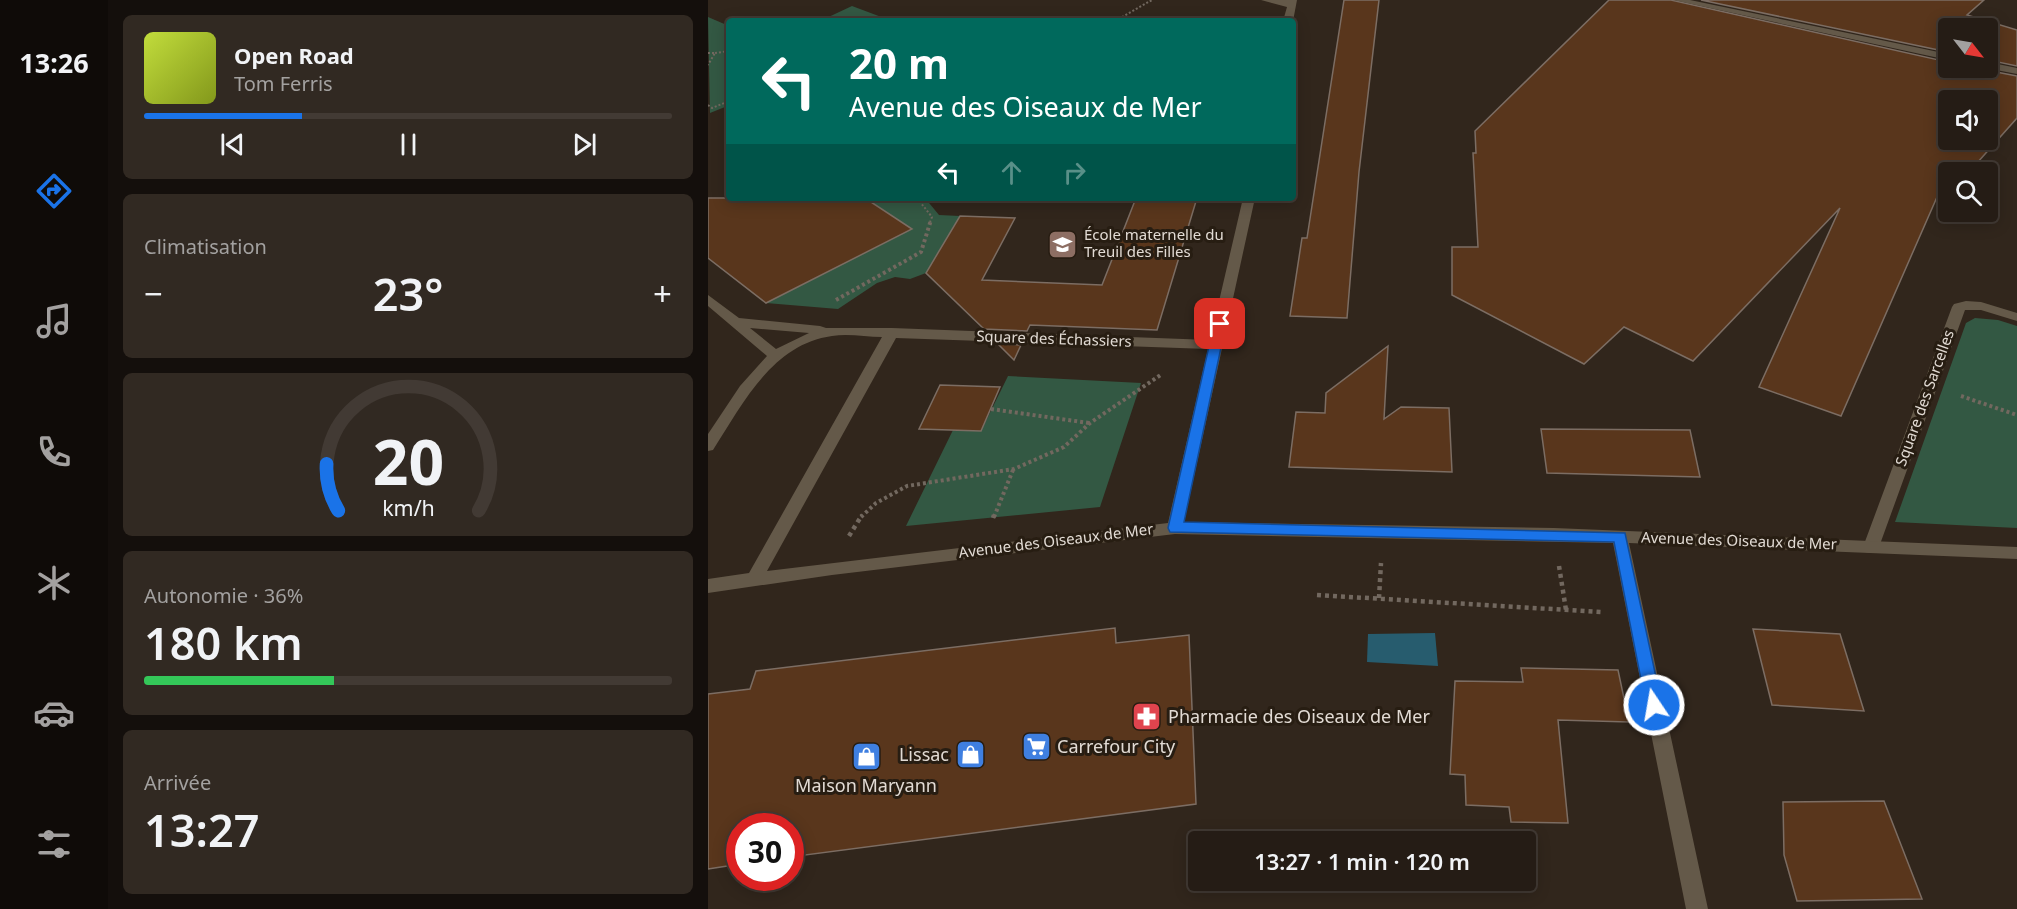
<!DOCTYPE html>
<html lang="fr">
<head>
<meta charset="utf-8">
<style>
	:root { --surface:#251c15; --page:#312922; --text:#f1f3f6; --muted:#a3a1a0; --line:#423a34; --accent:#1a73e8 }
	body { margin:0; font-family:"Noto Sans",sans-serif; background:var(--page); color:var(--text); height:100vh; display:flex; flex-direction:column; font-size:22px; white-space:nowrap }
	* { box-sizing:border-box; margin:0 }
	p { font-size:20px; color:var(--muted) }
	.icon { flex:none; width:33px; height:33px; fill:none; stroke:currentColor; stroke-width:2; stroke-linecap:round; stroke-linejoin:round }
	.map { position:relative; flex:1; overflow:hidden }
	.sheet { display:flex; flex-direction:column; gap:15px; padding:15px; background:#140f0c; width:600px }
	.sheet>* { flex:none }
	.hud { position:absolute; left:18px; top:18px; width:570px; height:183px; border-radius:6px; box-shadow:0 3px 15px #0003,0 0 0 2px var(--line); background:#00695c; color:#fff; overflow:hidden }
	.needle { width:39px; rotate:121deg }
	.buttons { position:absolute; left:1230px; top:18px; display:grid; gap:12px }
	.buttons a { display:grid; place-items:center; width:60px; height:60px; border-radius:6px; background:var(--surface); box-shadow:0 3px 15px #0003,0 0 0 2px var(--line); font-size:30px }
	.speed { position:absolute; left:18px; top:813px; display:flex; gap:12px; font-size:30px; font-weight:700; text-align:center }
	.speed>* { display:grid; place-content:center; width:78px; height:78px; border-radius:50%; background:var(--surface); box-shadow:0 3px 15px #0003,0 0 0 2px var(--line); line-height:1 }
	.speed .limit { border:9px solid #d22; background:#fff; color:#111 }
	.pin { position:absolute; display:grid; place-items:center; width:51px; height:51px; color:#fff; margin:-26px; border-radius:12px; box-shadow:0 3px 9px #0006 }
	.me { position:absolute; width:66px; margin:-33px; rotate:348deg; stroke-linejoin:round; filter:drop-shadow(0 0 4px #0008) }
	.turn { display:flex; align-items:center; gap:21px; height:126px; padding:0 24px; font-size:27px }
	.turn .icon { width:78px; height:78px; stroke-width:2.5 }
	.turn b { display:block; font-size:42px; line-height:51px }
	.lanes { display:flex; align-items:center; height:57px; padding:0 24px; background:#0003; justify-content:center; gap:30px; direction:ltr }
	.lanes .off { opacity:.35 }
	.big { font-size:45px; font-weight:600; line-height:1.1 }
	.sheet .card { flex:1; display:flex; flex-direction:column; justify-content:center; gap:9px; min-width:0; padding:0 21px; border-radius:9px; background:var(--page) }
	.sheet .dial { align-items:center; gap:0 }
	.dial svg { height:156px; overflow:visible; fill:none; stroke:var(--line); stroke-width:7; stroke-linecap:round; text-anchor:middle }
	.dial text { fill:var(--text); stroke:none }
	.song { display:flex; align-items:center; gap:18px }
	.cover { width:72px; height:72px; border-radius:9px; background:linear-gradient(135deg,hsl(70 70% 55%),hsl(70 70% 35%)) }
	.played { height:6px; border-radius:3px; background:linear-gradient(90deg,var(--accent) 30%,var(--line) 30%) }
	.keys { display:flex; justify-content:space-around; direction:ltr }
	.heat { display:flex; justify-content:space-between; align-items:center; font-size:33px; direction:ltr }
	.charge { height:9px; border-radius:4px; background:linear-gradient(90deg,#34c759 36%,var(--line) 0) }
	.trip { position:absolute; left:480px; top:831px; width:348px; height:60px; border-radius:6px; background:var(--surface); box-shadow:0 3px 15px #0003,0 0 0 2px var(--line); font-weight:600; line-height:60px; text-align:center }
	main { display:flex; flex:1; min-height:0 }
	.tab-bar { display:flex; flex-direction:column; width:108px; justify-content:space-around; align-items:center; background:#0f0b08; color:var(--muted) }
	.tab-bar .icon { width:42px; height:42px }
	.tab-bar .on { color:var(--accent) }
	.tab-bar b { font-size:27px; color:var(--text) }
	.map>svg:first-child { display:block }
</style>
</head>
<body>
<main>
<nav class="tab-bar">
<b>13:26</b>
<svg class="icon on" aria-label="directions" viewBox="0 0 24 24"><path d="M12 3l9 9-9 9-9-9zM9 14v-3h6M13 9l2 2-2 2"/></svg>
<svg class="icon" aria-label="music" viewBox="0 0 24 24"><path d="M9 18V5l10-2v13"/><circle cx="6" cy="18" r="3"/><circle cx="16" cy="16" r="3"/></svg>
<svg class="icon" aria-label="phone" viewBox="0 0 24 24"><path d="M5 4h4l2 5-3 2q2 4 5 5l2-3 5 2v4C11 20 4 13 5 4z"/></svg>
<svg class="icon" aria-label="climate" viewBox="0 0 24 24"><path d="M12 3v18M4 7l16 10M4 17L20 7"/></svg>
<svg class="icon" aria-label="car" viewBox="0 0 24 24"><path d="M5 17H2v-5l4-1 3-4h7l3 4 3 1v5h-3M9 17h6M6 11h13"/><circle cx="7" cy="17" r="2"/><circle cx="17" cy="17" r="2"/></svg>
<svg class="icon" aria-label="filters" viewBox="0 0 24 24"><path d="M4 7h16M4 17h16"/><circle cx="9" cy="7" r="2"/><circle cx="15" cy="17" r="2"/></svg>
</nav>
<section class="sheet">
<div class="card">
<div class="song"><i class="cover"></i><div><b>Open Road</b><p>Tom Ferris</p></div></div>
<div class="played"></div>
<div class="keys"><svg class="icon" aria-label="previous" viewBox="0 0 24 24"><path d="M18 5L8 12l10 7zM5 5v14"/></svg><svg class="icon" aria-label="pause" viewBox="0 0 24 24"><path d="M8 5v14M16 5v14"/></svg><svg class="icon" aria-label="next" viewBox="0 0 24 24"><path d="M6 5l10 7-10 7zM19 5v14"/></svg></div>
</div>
<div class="card"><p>Climatisation</p>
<div class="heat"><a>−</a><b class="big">23°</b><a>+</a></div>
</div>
<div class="card dial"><svg viewBox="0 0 100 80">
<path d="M14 69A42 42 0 1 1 86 69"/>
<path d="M14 69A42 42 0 0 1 8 45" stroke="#1a73e8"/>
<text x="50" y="56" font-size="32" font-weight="700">20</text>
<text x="50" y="72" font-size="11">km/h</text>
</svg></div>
<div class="card"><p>Autonomie · 36%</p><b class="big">180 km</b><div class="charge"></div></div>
<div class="card"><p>Arrivée</p><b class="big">13:27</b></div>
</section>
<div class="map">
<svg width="1309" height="909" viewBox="0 0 1309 909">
	<rect width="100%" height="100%" fill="#31261c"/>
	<path fill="#335843" d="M144,6L184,21H112Z
		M0,17L21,26V109L17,107L2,113Z
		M157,198H217L231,215L252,216L218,273L202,279L187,277L169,283L130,309L58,303L166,248L180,213Z
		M1267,318L1290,320L1309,326V528L1187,522L1258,323Z
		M300,376L433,383L392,507L198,526L245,430L273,431Z"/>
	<path fill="#275c6e" d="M727,633L730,666L659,662L660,634Z"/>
	<path fill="#59361c" stroke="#7c6d63" stroke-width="1.5" fill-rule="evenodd" d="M636,0H671L651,172L639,318L582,316L594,238H599Z
		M901,0H963L1240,62V68H1276L1278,70L1309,76V118L1261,172H1240L1133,416L1051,387L1132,208L985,361L916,327L876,364L744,295V247H770L765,153H768L767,131ZM1240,100H1280V140H1240Z
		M993,0H1276L1259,15L1309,30V66L1280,60V28H1240V52Z
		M0,198H157L204,229L58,303L0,258Z
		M428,198H489L449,330L322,325L319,331L276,329L218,273L252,216L307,218L274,280L394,285Z
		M290,344L313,345L306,360Z
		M680,346L676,419L693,407L741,408L744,472L581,467L588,412L617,413L618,393Z
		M232,385L292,387L273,431L211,429Z
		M833,429L982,430L992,477L839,473Z
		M407,628L408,643L481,635L488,804L82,857V826H32V864L0,869V694L42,689L48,671Z
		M1045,629L1132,634L1156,711L1064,705Z
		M813,668L910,670L921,722L850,720L860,823L803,822L801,807L758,805L757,775L742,774L747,681L815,682Z
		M1176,801L1214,899L1089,901L1076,855L1075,802Z"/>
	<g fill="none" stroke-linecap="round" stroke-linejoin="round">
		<path stroke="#72685f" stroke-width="2" stroke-dasharray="2 2" stroke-linecap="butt" d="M407,21L444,0
			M0,53H7L0,65
			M7,53L21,51
			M0,105L4,108L21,101
			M209,198L224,217L222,222"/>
		<path stroke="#72685f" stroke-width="4" stroke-dasharray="3 3" stroke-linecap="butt" d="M128,300L213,252L223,220
			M1253,396L1309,415
			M283,409L381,423
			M153,517L168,503L199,486L306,469L356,447L382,423L454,374
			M286,517L305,470"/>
		<path stroke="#72685f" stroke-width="4.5" stroke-dasharray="4 4" stroke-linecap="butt" d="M285,518L286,515
			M141,536L154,515
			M851,566L858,610
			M609,595L893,612
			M671,598L673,563"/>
		<path fill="#645949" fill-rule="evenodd" d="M1258,301L1273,302L1309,313V321L1273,310H1257L1171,547L1169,552L1163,553L1157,552L1155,547L1244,307L1246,304Z"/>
		<path fill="#645949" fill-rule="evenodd" d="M553,0H589L585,21H575L579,7Z
			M535,198H547L476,522L846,528L1309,547V559L921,543L1000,909H978L905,543L467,534L124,575L0,593V579L41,573L174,337C158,337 140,333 124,336C64,344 34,405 5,450L0,451V434L32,386L59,356L0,306V295L31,318L112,326L118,328H184L502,340ZM42,328L101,333L68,349ZM188,338L500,349L460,523L59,571Z"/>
		<path fill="#645949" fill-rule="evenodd" d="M965,0H982L1240,54V60Z
			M1280,62L1309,68V74L1278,68Z"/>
	</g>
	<path fill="#1a73e8" stroke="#114b97" stroke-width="1.5" d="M512,320L518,324L476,522L917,533L954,705L952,710L946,712L940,710L938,705L906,542L462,532L460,528L506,324Z"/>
	<defs>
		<symbol id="school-square" viewBox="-11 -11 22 22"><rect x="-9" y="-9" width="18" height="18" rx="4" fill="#8d6e63" stroke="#271d12"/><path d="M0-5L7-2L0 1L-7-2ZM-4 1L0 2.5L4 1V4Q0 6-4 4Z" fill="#fff"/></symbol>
		<symbol id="pharmacy-square" viewBox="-11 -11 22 22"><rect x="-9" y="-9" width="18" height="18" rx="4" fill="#e0444e" stroke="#271d12"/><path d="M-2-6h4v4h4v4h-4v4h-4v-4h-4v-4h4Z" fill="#fff"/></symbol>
		<symbol id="supermarket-square" viewBox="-11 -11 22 22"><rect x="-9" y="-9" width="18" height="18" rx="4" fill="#3f7fe0" stroke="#271d12"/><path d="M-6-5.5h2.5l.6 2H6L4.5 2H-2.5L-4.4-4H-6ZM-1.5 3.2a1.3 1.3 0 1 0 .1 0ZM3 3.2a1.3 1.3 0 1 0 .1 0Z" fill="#fff"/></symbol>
		<symbol id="shop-square" viewBox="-11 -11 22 22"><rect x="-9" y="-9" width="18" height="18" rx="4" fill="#3f7fe0" stroke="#271d12"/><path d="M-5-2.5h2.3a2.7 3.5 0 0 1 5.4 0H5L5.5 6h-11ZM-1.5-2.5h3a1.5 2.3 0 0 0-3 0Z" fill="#fff"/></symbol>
	</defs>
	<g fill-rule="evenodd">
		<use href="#school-square" x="338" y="228" width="33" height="33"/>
		<use href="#pharmacy-square" x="422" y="700" width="33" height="33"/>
		<use href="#supermarket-square" x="312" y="730" width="33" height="33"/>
		<use href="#shop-square" x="246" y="738" width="33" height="33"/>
		<use href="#shop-square" x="142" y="740" width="33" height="33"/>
	</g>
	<g text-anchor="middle" stroke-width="6" stroke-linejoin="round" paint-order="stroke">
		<g font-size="15" fill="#e2dbd4" stroke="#271d12" text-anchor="start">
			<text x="376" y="240">École maternelle du<tspan x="376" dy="17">Treuil des Filles</tspan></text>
		</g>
		<g font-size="15" fill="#e2dbd4" stroke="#271d12">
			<text transform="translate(346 339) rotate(2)" y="5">Square des Échassiers</text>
			<text transform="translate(1217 398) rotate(-70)" y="5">Square des Sarcelles</text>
			<text transform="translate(348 541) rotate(-7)" y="5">Avenue des Oiseaux de Mer</text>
			<text transform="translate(1031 541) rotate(2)" y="5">Avenue des Oiseaux de Mer</text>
		</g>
		<g font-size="18" fill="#e2dbd4" stroke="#271d12" text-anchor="start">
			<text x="460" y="723">Pharmacie des Oiseaux de Mer</text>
			<text x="349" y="753">Carrefour City</text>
			<text x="241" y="761" text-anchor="end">Lissac</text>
			<text x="158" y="792" text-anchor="middle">Maison Maryann</text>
		</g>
	</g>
</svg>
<div class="buttons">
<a><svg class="needle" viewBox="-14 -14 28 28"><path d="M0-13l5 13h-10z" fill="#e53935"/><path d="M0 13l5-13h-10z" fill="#a3a1a0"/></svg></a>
<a><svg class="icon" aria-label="sound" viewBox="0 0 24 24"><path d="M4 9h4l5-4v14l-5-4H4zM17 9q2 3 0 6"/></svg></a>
<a><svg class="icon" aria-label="search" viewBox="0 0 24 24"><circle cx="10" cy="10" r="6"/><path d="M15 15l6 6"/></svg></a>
</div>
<div class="speed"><div class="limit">30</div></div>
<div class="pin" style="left:512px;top:324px;background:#d93025"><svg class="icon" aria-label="arrive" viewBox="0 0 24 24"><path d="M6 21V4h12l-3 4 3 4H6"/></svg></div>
<svg class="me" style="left:946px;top:705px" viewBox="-20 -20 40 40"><circle r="17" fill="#1a73e8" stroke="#fff" stroke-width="3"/><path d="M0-11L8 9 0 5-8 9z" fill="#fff"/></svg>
<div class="trip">13:27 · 1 min · 120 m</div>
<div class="hud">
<div class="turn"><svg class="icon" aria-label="left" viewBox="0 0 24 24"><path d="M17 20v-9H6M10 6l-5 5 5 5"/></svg><div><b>20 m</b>Avenue des Oiseaux de Mer</div></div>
<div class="lanes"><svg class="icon" aria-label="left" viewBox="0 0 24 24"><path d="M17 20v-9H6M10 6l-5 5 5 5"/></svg><svg class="icon off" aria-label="ahead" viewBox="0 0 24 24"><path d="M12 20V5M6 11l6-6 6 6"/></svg><svg class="icon off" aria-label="right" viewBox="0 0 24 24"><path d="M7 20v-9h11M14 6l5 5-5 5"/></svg></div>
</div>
</div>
</main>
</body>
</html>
